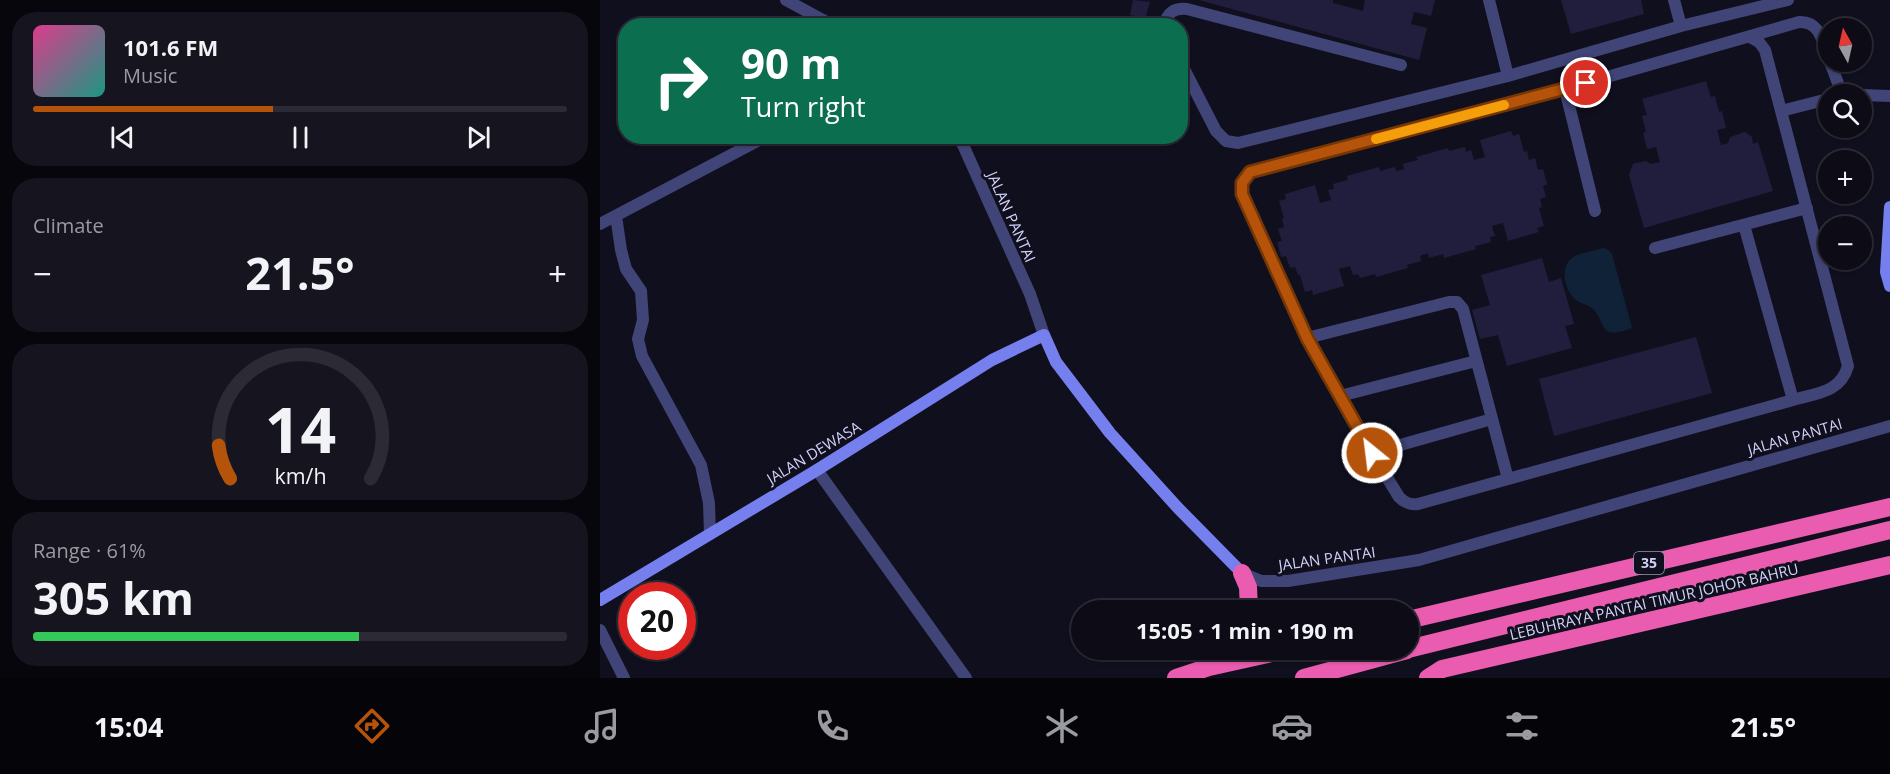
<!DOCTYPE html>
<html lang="en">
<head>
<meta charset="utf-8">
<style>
	:root { --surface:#0c0b16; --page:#15141f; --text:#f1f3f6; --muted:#9a9ba1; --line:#2c2b35; --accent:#b45309 }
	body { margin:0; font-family:"Open Sans",sans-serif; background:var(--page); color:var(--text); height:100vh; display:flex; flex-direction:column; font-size:22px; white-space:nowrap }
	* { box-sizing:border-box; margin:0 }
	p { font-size:20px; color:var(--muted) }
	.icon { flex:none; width:33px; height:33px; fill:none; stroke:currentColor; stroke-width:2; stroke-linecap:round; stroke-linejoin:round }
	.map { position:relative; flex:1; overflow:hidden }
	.drawer { display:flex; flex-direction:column; gap:12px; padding:12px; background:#07060c; width:600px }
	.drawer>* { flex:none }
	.guide { position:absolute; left:18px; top:18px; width:570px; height:126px; border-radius:24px; box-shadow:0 2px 4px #0004,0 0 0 2px var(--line); background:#0b6e4f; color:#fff; overflow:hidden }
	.needle { width:39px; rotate:352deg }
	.tools { position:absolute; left:1218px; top:18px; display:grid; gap:12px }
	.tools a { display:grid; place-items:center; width:54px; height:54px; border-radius:50%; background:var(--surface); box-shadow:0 2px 4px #0004,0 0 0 2px var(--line); font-size:30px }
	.speed { position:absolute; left:18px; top:582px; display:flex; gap:12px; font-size:30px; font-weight:700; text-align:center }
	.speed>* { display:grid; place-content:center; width:78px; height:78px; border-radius:50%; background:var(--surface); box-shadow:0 2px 4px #0004,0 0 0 2px var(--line); line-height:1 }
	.speed .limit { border:9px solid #d22; background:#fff; color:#111 }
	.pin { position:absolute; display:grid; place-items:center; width:51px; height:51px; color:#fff; margin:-26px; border:3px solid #fff; border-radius:50%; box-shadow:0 2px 6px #0007 }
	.me { position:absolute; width:66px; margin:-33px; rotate:331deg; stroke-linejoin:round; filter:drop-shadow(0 0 4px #0008) }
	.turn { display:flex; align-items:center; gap:21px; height:126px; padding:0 24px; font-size:27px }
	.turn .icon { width:78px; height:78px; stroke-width:2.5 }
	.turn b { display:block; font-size:42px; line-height:51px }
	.big { font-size:45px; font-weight:700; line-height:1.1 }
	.drawer .tile { flex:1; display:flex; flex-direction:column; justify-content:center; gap:9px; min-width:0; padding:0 21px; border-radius:24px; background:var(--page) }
	.drawer .dial { align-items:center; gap:0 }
	.dial svg { height:156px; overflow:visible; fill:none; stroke:var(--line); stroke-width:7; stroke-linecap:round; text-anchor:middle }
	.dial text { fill:var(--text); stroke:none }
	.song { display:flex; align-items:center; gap:18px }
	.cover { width:72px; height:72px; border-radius:9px; background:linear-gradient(135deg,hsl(330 70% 55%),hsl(170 70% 35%)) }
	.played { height:6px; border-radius:3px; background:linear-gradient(90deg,var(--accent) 45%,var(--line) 45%) }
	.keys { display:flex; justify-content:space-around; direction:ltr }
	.heat { display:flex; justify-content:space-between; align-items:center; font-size:33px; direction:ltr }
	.charge { height:9px; border-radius:4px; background:linear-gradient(90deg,#34c759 61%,var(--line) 0) }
	.trip { position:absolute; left:471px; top:600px; width:348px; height:60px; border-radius:30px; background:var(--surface); box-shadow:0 2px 4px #0004,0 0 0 2px var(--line); font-weight:700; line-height:60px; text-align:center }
	.tab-bar { display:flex; height:96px; justify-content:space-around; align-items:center; background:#050409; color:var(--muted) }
	.tab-bar .icon { width:42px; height:42px }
	.tab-bar .active { color:var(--accent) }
	.tab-bar b { font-size:27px; color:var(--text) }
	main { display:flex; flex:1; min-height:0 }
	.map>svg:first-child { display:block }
</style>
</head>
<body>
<main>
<section class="drawer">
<div class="tile">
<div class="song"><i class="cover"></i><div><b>101.6 FM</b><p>Music</p></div></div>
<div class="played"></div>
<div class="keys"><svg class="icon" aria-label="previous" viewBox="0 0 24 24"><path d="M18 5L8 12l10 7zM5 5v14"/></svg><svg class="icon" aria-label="pause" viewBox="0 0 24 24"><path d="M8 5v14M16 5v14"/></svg><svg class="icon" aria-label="next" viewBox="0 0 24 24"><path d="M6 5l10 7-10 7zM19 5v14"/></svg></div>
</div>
<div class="tile"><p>Climate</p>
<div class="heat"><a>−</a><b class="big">21.5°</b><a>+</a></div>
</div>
<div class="tile dial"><svg viewBox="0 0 100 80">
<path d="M14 69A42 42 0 1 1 86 69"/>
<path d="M14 69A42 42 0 0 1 8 52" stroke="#b45309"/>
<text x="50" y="56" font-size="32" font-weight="700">14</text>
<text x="50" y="72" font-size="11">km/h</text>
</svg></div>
<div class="tile"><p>Range · 61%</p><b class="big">305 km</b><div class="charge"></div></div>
</section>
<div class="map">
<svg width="1290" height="678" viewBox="0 0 1290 678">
	<rect width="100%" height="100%" fill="#100f1e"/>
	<path fill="#0f2237" d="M1003,248L1007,249L1012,254L1032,328C1026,330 1016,334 1009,332C1001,328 1000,315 993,309C987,304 979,304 973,297C963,286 960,264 975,256C983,252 994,251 1003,248Z"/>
	<path fill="#211e3d" d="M533,0L550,2L545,19L530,15Z
		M599,0H733V3L763,11L765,0H835L831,16L814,12L811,24L827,28L819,60Z
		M961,0H1041L1044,14L971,34Z
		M1106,81L1111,97L1115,96L1119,112L1122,111L1126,128L1117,130L1121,145L1128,143L1130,137L1145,132L1152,137L1153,144L1158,142L1173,191L1044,228L1029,175L1033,164L1046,161L1051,164L1060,162L1056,147L1047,149L1043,133L1046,132L1042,116L1047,115L1042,99Z
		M911,131L913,136L919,134L924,152L927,151L929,160L935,158L938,170L943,169L947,184L943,186L946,197L940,199L942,207L939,208L944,226L937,228L939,232L908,241L903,223L892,226L895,236L890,237L891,242L875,246L876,249L844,258L843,254L829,258L828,253L820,256L821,261L807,265L808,268L776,277L775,274L760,278L758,274L753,275L750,266L739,269L744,286L713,295L712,290L705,292L700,275H698L695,267L690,268L686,256L681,257L677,242L682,241L678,229L684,227L682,219L684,218L679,201L686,199L685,194L715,185L720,203L731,200L728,190L734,189L733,184L748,180L747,176L779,167L780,171L795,167L796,171L804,169L803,164L818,160L816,157L848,148L849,151L865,147L866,152L871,150L874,160L885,157L880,140Z
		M942,258L949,282L961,278L974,324L965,326L972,348L907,366L898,335L880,339L872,310L890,305L881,275Z
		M1096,337L1112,393L954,436L939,379Z"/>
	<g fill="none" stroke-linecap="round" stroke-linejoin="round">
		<path stroke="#404477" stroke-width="12" d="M1074,0L1081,26
			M565,26C566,12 575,8 587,9L801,65
			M1150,37L1159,42L1165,50L1248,366C1240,393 1217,393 1193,400L818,504C810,505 805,503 799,497L772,453L707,338L642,194V183L650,172L965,89L1199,22C1220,21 1223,42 1228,57
			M580,61L616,131L626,141L638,143L908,76L889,0
			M1230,62L1242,94
			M908,76L1081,26L1188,0
			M965,89L995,211
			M1262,95L1290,96
			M1181,111L1228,99
			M16,216L21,250L26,269L41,291L43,320L38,339L42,356L101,465L109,503L110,534
			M1144,225L1193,400
			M1055,248L1207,208
			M707,338L849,302H857L863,309L908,479
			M740,396L876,361
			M772,453L892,419
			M217,470L366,678
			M0,630L24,678"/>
		<path stroke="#404477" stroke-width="12" d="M186,0L234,26
			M359,136L430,294L444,335
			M0,224L167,136
			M642,573L661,581H688L819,560L1290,426"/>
		<path stroke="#757fed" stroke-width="12" d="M1290,207L1286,272L1290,286
			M0,600L217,470L392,360L444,335L456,362L510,433L578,508L642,573"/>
		<path stroke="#ea5caf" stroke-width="18" d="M642,573L648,587L649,610
			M808,620L1290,507
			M808,649L1290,530
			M576,678L609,667L685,650
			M704,678L807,650
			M828,678L842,669L1290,565"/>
	</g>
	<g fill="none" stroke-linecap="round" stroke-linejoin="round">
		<defs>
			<path id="route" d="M772,453L707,338L642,194V183L650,172L986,83"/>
		</defs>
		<use href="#route" stroke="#753606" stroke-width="15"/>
		<use href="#route" stroke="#b45309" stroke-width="10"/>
		<path stroke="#f59e0b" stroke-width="10" d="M776,139L904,105"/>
	</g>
	<g text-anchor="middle" stroke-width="6" stroke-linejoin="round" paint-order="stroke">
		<rect fill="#100f1e" stroke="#9898b7" stroke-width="1.5" x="1034" y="552" width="30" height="22" rx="4.5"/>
		<g font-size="14" font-weight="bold" fill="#d2d2f9">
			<text x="1049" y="568">35</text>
		</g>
		<g font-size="15" fill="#d2d2f9" stroke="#100f1e">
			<text transform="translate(411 217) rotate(66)" y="5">JALAN PANTAI</text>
			<text transform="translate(1195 437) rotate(-16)" y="5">JALAN PANTAI</text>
			<text transform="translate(214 453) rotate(-31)" y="5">JALAN DEWASA</text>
			<text transform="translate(727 559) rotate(-8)" y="5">JALAN PANTAI</text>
			<text transform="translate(1054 602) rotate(-13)" y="5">LEBUHRAYA PANTAI TIMUR JOHOR BAHRU</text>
		</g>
	</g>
</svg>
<div class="tools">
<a><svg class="needle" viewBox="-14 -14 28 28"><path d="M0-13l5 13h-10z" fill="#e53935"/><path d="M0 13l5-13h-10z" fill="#9a9ba1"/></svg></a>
<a><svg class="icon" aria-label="search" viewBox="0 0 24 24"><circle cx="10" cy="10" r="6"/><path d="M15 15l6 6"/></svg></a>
<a>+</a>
<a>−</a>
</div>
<div class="speed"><div class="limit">20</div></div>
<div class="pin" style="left:986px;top:83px;background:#d93025"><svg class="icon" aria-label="arrive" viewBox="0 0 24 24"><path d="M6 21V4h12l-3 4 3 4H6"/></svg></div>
<svg class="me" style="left:772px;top:453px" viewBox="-20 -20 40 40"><circle r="17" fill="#b45309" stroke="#fff" stroke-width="3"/><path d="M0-11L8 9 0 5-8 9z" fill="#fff"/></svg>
<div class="trip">15:05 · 1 min · 190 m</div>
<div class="guide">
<div class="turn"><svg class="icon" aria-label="right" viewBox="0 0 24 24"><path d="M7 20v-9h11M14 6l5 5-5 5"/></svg><div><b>90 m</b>Turn right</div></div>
</div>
</div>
</main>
<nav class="tab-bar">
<b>15:04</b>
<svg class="icon active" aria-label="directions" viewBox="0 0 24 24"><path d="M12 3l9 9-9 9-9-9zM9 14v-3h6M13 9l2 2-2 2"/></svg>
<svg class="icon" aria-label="music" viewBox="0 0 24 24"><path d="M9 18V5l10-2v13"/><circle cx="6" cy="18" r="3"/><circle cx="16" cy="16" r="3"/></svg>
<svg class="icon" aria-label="phone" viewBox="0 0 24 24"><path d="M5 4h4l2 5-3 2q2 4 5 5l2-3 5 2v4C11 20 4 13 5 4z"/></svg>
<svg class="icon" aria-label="climate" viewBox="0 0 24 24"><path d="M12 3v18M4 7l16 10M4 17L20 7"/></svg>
<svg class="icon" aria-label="car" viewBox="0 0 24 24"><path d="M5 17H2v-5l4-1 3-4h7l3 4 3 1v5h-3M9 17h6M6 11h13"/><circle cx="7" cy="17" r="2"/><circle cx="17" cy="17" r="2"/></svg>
<svg class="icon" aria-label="filters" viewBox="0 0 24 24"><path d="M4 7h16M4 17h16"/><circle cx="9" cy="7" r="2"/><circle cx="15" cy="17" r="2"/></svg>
<b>21.5°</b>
</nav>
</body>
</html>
